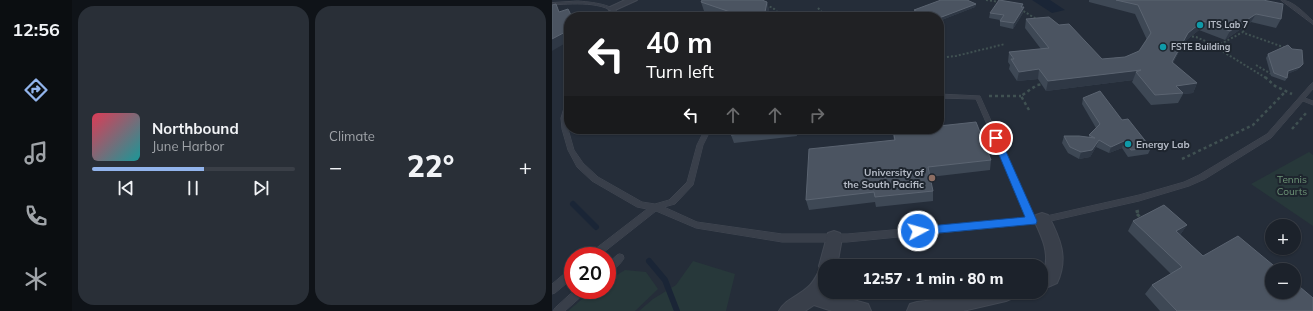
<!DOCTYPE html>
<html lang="en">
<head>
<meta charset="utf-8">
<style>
	:root { --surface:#1c222b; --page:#292f37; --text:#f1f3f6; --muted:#a0a4a9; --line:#3a3f47; --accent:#92b4ec }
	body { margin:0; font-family:Mulish,sans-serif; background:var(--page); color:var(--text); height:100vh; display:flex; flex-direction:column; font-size:15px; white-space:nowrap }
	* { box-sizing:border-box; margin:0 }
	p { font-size:13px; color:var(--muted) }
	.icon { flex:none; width:22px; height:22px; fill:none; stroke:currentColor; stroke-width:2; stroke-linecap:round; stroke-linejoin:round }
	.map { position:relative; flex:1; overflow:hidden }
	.details { display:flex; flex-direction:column; gap:6px; padding:6px; background:#0f1318; width:480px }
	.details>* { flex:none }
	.guide { position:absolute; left:12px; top:12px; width:380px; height:122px; border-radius:16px; box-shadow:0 1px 3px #0004,0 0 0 1px var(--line); background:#202124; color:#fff; overflow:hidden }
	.tools { position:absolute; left:713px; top:219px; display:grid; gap:8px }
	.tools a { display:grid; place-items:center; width:36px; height:36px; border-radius:50%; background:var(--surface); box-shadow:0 1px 3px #0004,0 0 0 1px var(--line); font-size:20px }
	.speed { position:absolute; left:12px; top:247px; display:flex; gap:8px; font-size:20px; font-weight:700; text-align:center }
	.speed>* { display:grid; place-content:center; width:52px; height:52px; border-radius:50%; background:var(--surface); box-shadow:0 1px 3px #0004,0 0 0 1px var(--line); line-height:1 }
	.speed .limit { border:6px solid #d22; background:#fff; color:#111 }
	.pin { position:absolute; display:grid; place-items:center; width:34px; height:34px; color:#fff; margin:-17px; border:2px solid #fff; border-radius:50%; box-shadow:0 1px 4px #0007 }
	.me { position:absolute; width:44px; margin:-22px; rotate:84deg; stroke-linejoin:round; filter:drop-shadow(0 0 3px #0008) }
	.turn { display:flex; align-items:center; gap:14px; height:84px; padding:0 16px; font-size:18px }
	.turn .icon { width:52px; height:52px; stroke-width:2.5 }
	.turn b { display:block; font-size:28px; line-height:34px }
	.lanes { display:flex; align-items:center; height:38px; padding:0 16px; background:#0003; justify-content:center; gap:20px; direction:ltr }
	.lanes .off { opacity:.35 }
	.big { font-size:30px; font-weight:800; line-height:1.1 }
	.details .widget { flex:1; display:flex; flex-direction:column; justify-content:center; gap:6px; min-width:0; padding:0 14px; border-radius:16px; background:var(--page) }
	.song { display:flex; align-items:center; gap:12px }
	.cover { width:48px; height:48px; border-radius:6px; background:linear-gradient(135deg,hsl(350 70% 55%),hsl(180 70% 35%)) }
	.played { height:4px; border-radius:2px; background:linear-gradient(90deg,var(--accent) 55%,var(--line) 55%) }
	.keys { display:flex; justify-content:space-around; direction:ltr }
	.heat { display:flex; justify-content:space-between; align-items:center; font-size:22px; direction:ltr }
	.details .tiles { flex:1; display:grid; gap:6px; grid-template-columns:repeat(2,1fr) }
	.trip { position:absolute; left:266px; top:259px; width:230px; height:40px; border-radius:16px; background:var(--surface); box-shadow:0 1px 3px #0004,0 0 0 1px var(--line); font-weight:800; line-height:40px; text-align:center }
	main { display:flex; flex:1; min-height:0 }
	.menu { display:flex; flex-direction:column; width:72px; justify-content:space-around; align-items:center; background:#0b0e11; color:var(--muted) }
	.menu .icon { width:28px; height:28px }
	.menu .on { color:var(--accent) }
	.menu b { font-size:18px; color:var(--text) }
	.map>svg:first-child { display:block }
</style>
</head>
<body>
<main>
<nav class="menu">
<b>12:56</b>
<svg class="icon on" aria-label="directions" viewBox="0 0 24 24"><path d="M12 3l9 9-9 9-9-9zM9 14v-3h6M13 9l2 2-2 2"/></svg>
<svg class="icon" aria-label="music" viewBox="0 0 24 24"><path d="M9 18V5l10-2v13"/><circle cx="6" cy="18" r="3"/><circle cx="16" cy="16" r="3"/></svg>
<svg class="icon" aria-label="phone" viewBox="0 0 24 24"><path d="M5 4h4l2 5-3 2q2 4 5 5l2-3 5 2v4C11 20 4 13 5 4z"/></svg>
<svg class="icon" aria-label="climate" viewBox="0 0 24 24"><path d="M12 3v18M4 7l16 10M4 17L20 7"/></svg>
</nav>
<section class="details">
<div class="tiles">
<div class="widget">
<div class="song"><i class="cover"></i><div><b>Northbound</b><p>June Harbor</p></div></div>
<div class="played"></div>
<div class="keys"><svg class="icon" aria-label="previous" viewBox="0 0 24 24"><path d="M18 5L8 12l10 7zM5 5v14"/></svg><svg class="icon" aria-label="pause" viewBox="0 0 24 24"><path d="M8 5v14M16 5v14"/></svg><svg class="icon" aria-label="next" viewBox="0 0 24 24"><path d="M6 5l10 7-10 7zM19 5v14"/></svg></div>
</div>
<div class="widget"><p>Climate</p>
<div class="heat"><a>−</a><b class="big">22°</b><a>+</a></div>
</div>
</div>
</section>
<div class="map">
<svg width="761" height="311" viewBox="0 0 761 311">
	<rect width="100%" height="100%" fill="#252d39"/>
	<path fill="#27383a" d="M757,152L761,155V226L699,184Z
		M141,261L183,274L174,311H87L101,299L124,285Z
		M73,270L94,272L106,289L83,311H16L41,290H55V281Z"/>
	<path fill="#1a2536" d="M480,0H498L513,10L500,13Z"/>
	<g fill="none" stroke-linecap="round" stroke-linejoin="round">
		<path stroke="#1a2536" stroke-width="6" d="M21,204L44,227
			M97,261L113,280L125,311"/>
		<defs>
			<path id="service" d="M729,0C741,0 752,13 761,21V24Z
				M26,1C38,2 65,4 69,17H65C56,0 16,4 0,5V3Z
				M761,83V89L753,98L761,101V105L751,101L719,138L653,179L637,186L587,201L490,223L295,242H230L144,228L104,211L47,256H37L38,253L95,209L85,207L40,181L25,167L16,150L10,129L9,118L14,101L17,99V112L15,118L16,129L22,150L31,163L46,177L90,202L103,204L117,200L135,182L145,145L153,129H159L151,145L141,185L123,204L112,207L145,222L230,234H295L475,218L424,99L387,98V94L428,96L482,217H490L587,195L632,182L647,175L715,134L759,84Z
				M68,254L71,255L72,258C69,264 61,271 55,273V264L65,255Z
				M21,268V278L3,293L0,294V284L18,269Z
				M23,290H35L33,293L13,311H1L3,308Z"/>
			<path id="minor" d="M73,0H85L63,10H57L56,8Z
				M490,213L496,215C508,238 517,258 505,283L489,290V273L492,272C498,253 490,237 482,220L484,215Z
				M282,231L288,233L290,238L285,266H273V292L316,304L319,311H280L262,305L253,311H227C233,299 247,296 256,287C261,283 264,277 267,271L269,270L267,266L276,233Z
				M416,292H463L461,298L454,301L411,311H355L358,304L365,302L382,300Z"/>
		</defs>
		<use href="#service" stroke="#424853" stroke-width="1"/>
		<use href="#minor" stroke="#424853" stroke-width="2"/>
		<path stroke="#405152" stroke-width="2" stroke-dasharray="2 2" stroke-linecap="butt" d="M434,0L448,2
			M214,5L221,8L231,17
			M266,8L274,17
			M468,9L486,20
			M689,27L692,33L734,48
			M636,36L644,37L665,46V48L714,78
			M665,46L691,32
			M387,58L404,56L453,44
			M704,65L719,74"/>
		<path stroke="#405152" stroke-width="2.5" stroke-dasharray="3 3" stroke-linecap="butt" d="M713,77L723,86L740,94
			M437,96H469
			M477,110L469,96L485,85L493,84
			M740,129L755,112
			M630,159L701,125L734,91"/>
		<path stroke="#405152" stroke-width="3" stroke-dasharray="3.5 3.5" stroke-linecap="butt" d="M587,211L583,212L590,219"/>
		<use href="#service" fill="#393f4a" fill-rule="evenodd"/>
		<use href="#minor" fill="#393f4a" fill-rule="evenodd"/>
	</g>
	<path fill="#3e4855" d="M537,0H711L729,19L724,28L699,22L673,40L647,30L632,42L621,63L645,83L641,93L631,94L626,103L599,105L580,82L581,80L494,91L486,79L465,81L457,69L458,65L456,62L457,52L489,49L473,28L474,19L550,59L573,57L587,51L595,40L583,14L537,2Z
		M149,2H215L217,10L216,17H171L152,11Z
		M424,4L423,7L387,21V17H370L362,12V10Z
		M471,4L470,7L471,13L461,29L448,26V20L437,18L438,13Z
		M716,54L751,64L745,70L735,74V78L733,81L719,76L714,58Z
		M531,98L570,120L599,148L596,154L576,157L570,148L557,153L544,147L538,157L527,159L516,153L510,143L512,136L537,137V135L544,128L530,104Z
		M180,129H275L245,132V136L182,143L179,135Z
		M340,129H387L439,160L438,170L378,177L381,191V201L324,207L323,202L257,210L254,200L342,140Z
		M581,221L635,225L628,235L651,256L761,311H608L593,294L600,285L619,274L576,231Z"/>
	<path fill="#2f3845" d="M215,2L217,10L216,17H212Z
		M424,4L423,7L387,21V18Z
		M472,7L471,13L461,29L462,23Z
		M704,14L699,22L673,40L678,31Z
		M651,21L647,30L632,42L616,72L620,62L636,33Z
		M17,30V41L0,51V39Z
		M751,64L745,70L733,75L736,71Z
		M487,69L486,79L465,81L467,72Z
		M589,70L584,72L581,80L494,91L496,81Z
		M645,83L641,93L631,94V93L624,86Z
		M243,129H244L245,132V136Z
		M547,140L544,147L538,157L527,159L529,152Z
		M572,141L570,148L557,153L559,147Z
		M635,225L628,235L624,231Z"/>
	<path fill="#4b5461" stroke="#5b6471" d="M150,0H210L215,2L212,17H193L149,2Z
		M389,0H415L424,4L387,18V17H375L362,10Z
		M447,0L471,4L469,7H472L462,23L448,21L452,15L438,13Z
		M564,0H711L731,4L729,19L704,14L678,31L651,21L636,33L620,62L645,83L624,86L631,93L603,95L584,72L589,70L496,81L487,69L467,72L459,59H462L457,52L497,48L474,19L497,17L507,25L517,24L550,59L573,57L587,51L599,33L586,5Z
		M4,4L7,12L16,9L20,17H17V30L0,39V5Z
		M736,45L740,49L750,50L751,64L748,67L736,71L735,78L722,73L716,54Z
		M548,91L570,120L576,119L599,148L579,150L572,141L559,147L547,140L540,150L529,152L518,147L512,136H527L543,138L537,135L548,124L531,98Z
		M424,122L439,160L376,167L381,191L323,197L322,192L254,200L257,149L343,140L341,129H387V126Z
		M180,129H233L179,135Z
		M612,205L635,225L624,231L651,256L686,236L727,270H720V292H742V282L761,298V311H625L600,285L630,267L581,221Z"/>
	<path fill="#1a73e8" stroke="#114b97" d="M444,135L448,138L485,221L484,224L366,235L362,234L360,231L362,228L366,227L473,217L440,138Z"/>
	<g fill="#0f9aa8" stroke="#1e252e" stroke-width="1.5">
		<circle cx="648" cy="25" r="4"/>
		<circle cx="611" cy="47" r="4"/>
		<circle cx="576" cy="144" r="4"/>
	</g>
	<circle fill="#8d6e63" stroke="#1e252e" stroke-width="1.5" cx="380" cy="178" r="4"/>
	<g text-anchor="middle" stroke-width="4" stroke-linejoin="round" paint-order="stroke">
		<g font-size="9" font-weight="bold" fill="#b4bac5" stroke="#1e252e" text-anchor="start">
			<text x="656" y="28">ITS Lab 7</text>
			<text x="619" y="50">FSTE Building</text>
		</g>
		<g font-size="10" font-weight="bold" fill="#b4bac5" stroke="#1e252e" text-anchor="start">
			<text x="584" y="148">Energy Lab</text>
			<text x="372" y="176" text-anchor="end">University of<tspan x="372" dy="12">the South Pacific</tspan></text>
		</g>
		<g font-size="10" fill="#6e9477" stroke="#1e252e">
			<text x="740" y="183">Tennis<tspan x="740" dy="12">Courts</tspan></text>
		</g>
	</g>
</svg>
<div class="tools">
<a>+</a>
<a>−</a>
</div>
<div class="speed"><div class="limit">20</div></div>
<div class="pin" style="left:444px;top:138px;background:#d93025"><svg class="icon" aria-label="arrive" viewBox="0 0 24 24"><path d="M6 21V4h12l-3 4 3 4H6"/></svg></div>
<svg class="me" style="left:366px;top:231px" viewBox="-20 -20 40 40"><circle r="17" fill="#1a73e8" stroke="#fff" stroke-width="3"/><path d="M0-11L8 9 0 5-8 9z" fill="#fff"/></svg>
<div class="trip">12:57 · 1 min · 80 m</div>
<div class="guide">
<div class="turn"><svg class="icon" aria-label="left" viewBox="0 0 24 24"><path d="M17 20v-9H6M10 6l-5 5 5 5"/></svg><div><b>40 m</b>Turn left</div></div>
<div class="lanes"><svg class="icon" aria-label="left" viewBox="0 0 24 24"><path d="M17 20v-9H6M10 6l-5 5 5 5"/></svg><svg class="icon off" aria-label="ahead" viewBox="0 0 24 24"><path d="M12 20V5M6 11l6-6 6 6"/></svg><svg class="icon off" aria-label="ahead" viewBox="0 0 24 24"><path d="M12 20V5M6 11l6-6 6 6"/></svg><svg class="icon off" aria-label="right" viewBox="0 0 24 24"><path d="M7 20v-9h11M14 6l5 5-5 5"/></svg></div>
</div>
</div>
</main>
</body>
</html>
